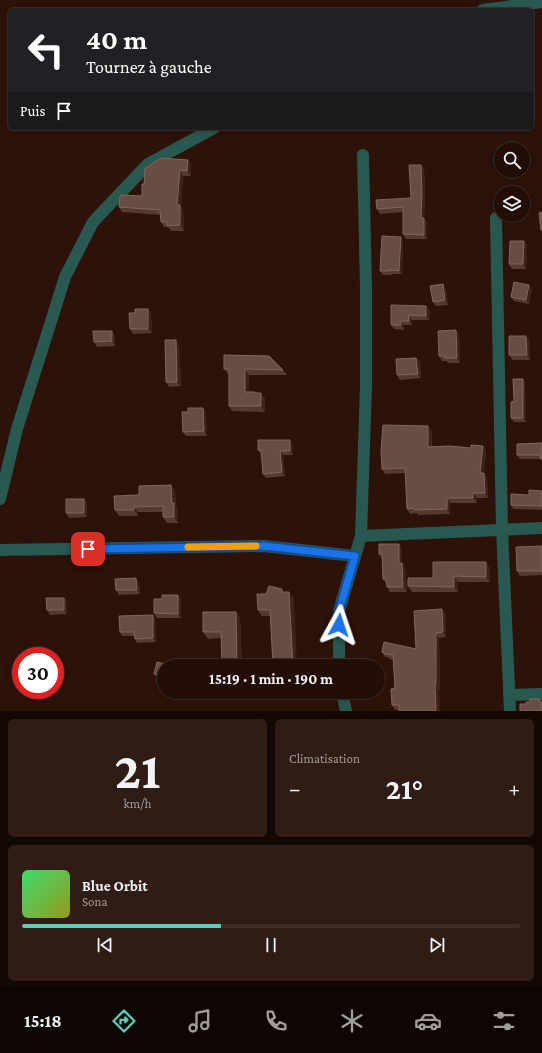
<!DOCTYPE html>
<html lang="fr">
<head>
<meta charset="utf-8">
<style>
	:root { --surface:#220e07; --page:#2e1c15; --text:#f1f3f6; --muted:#a29c9b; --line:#3f2e28; --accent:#5acebd }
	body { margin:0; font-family:"Crimson Pro",serif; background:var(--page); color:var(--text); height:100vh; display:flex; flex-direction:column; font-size:15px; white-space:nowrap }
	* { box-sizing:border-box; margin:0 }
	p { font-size:13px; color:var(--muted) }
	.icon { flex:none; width:22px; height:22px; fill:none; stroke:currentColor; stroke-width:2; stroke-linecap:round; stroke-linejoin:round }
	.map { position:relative; height:711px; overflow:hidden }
	.side { display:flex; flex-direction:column; gap:8px; padding:8px; background:#130804; flex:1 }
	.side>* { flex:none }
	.top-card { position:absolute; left:8px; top:8px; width:526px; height:122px; border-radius:6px; box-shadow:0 2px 6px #0003,0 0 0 1px var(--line); background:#202124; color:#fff; overflow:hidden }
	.controls { position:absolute; left:494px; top:142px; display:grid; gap:8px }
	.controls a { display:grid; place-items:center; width:36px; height:36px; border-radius:50%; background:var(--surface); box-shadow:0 2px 6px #0003,0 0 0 1px var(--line); font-size:20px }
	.speed { position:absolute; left:12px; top:647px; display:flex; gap:8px; font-size:20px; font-weight:700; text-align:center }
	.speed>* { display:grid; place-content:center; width:52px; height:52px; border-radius:50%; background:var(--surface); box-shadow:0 2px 6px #0003,0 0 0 1px var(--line); line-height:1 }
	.speed .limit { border:6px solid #d22; background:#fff; color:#111 }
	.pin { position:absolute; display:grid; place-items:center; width:34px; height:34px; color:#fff; margin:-17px; border-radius:8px; box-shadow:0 2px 6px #0006 }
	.me { position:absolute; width:44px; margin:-22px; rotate:5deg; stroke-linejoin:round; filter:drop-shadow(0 0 3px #0008) }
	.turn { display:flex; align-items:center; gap:14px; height:84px; padding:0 12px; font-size:18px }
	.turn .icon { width:52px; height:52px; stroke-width:2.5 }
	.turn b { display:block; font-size:28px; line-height:34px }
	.then { display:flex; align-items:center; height:38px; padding:0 12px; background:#0003; gap:8px; font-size:15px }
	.big { font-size:30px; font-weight:700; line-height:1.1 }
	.side .card { flex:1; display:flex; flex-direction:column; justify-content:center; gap:6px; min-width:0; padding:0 14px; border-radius:6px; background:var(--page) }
	.side .dial { align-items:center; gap:0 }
	.dial b { font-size:52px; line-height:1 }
	.song { display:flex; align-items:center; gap:12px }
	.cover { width:48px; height:48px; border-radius:6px; background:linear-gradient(135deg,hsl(140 70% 55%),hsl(60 70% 35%)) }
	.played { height:4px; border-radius:2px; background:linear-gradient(90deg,var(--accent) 40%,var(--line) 40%) }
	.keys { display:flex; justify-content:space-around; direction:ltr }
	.heat { display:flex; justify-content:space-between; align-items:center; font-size:22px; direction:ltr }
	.side .tiles { flex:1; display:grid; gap:8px; grid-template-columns:1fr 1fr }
	.card:last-child { grid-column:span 2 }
	.trip { position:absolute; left:157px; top:659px; width:228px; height:40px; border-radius:20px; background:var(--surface); box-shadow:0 2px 6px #0003,0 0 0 1px var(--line); font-weight:700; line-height:40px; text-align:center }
	.menu { display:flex; height:64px; justify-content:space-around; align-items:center; background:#0e0603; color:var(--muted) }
	.menu .icon { width:28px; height:28px }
	.menu .current { color:var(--accent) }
	.menu b { font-size:18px; color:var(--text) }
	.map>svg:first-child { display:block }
</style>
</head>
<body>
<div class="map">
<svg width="542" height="711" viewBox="0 0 542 711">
	<rect width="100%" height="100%" fill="#2d1209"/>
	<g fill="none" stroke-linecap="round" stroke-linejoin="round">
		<path stroke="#295851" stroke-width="12" d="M483,10L542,2
			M496,218L502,529L510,711
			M0,499L17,429L65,277L93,222L148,164L214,128
			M361,536L542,528
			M0,550L264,546L355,556
			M339,666V611L361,536L366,386V288L363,155
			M342,692L346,711
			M509,695L542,694"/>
	</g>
	<path fill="#56392f" d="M188,160L191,165V176H183L181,207L183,210L184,231H171L168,227H164L161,222V215L122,212L119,207L142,196L144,184L149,167Z
		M421,165L424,169L425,197L424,219L427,223V239H406L403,234V212L380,214L377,209L411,198Z
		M401,237L403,241L402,274H392V275H383L380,271Z
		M524,241L527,246L526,269H512L509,264Z
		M446,289L448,305L436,306L433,302Z
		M532,290L529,304L514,301L511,297Z
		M426,306L430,311L429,320H412V325H404V330L394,329L391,325Z
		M148,309L151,313L152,333L133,334L130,329Z
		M456,330L459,334L460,363H448L447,361H442L439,356Z
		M115,335V346L97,347L94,342Z
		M176,340L179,345L181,386L169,387L166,382Z
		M530,340V360H513L509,355Z
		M416,358L420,362L421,378L400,380L397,375Z
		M224,369L283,370L287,375H249V392H255L256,393L265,398V412L232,411L229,406V374H228Z
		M523,379L525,383L526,422H514L511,418Z
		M203,408L206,413L207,436H186L183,432L188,412Z
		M432,431V447L471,448L483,446L486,451L484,474L487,478L488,498H477V503H450V514L418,515L417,513L410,514L407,509L406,473L385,474L382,469Z
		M542,443V461L541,459H520L517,455Z
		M293,445V455H283L285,476L266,478L263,474L262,455L258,450Z
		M171,485L175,491L176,506L178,509V523H167L163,517V512H138V516H119L115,510L139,495Z
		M542,491V510L513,509L511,505L529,495Z
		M84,499L87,503V517L69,518L66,513Z
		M542,546V575L520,576L517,571Z
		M402,549V563L405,567L407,592H390L387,587V583H386L383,579L382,558L379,554Z
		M490,568V582H458V592H412L408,586L433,578Z
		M139,583L140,594L119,595L116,590Z
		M284,592L294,598L270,616H262L258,610L266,594Z
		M178,595L181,600V618H157L154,613Z
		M64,598L67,602V614L50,615L47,610Z
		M236,612L240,618L242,666H222L221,638L208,639L203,632Z
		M446,614V637L439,638L440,689L399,710H395L392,705L395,688L393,660L389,659L388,657H385L382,652L416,649Z
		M155,619L156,642L137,643L135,639V636H122L120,632Z
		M164,666V680L157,678L154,674Z"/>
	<path fill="#3e2117" d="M188,160L191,165V176L187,171Z
		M421,165L424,169L425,197L424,219L427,223V239L424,235L421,218Z
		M180,170L183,176L181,207L183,210L184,231L180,225L177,205Z
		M401,237L403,241L402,274L399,271Z
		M524,241L527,246L526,269L523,264Z
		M443,284L446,289L448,305L445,300Z
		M529,285L532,290L529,304L526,300Z
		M426,306L430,311L429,320L426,316Z
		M148,309L151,313L152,333L148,329Z
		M409,315L412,320V325L409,321Z
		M401,321L404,325V330L401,325Z
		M456,330L459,334L460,363L457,358Z
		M112,331L115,335V346L112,341Z
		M526,336L530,340V360L527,355Z
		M176,340L179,345L181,386L177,382Z
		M416,358L420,362L421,378L418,374Z
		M245,369L249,375V397L245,392Z
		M523,379L525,383L526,422L523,418Z
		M261,393L265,398V412L261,406Z
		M203,408L206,413L207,436L204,431Z
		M428,426L432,431L431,453L428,447Z
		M290,440L293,445V455L290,451Z
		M483,446L486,451L484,474L487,478L488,498L485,493L480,473Z
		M280,451L283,455L285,476L282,472Z
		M171,485L175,491L176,506L178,509V523L174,517L172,503Z
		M473,493L477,498V503L473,498Z
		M447,498L450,503V514L447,509Z
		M84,499L87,503V517L84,513Z
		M134,507L138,512V516L134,510Z
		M399,544L402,549V567L399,563Z
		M486,562L490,568V582L486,577Z
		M402,563L405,567L407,592L403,587Z
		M454,576L458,582V592L454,587Z
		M136,578L139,583L140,594L137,590Z
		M289,592L294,598L297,666H293Z
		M178,595L181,600V618L178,614Z
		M64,598L67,602V614L64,610Z
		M442,609L446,614V637L443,632Z
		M236,612L240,618L242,666H237Z
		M153,615L155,619L156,642L153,638Z
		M436,633L439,638L440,689L436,684Z
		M0,664L1,675L0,674Z
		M435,684L439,689L440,711H436Z"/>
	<path fill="#684d44" stroke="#7f665e" d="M161,158L188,160L187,171L180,170L177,205H180V225L167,226V222H161L160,210L119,207L120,196L121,195L142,196V184H144L145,169L147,167H149L150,165Z
		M409,165H421L422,193L421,218H424V235L403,234V207L377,209L376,200L411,198Z
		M542,212V230H541L539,213Z
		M382,236L401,237L399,271L390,270V271H380Z
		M510,241H524L523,264H509Z
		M514,282L529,285L526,300L511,297Z
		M443,284L445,300L433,302L430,286Z
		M391,305L426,306V316L409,315V321H401V325H391Z
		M135,309H148V329H130L129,313H135Z
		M456,330L457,358H445V356H439L438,331Z
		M93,331H112V341L94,342Z
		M509,336H526L527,355H509Z
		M165,340H176L177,382H166Z
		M224,355L269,356L283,370L245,369V392H255V393H261V406H229V369H224Z
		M416,358L418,374L397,375L396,359Z
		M513,379H523V418H511V402L514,401Z
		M188,408H203L204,431L183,432L182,412H188Z
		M383,425L428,426V447L450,446L471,448V445L483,446L480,473H484L485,493H473V498H447V509L414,510V508L407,509L405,468L382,469L381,451Z
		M258,440H290V451H280L282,472L263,474L261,450H258Z
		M542,443V459L540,458V455H517V444Z
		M171,485L172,503H174V517H163V506L134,507V510H115L114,496L139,495V486Z
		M529,490L542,491V506L511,505V494L529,495Z
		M66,499H84V513H66Z
		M379,544H399V563H402L403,587H387L386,579H383L382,554H379Z
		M542,546V571H517L516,547Z
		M433,562H486V577L454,576V587L408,586V578H433Z
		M136,578L137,590H116L115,579Z
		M269,586L282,589V592H289L293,666H273L270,610H258L257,594H266Z
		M162,595H178V614L154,613V599H162Z
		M46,598H64V610H47Z
		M442,609L443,632L436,633V684H435L436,711H399V705H392L391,689L395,688L393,655L385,654V653L382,652L384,642L416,649L414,611Z
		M203,612H236L237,666H222L221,632H203Z
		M153,615V638L135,639L134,632H120L119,616Z
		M157,662L174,666H164V676L154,674Z
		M530,699H540V702H542V711H520V704H526V702H530Z"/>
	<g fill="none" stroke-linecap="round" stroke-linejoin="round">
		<defs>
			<path id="route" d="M88,549L264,546L355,556L339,611V625"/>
		</defs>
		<use href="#route" stroke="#114b97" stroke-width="10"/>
		<use href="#route" stroke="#1a73e8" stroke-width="7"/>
		<path stroke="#f59e0b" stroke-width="7" d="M188,547L256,546"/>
	</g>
</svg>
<div class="controls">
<a><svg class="icon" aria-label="search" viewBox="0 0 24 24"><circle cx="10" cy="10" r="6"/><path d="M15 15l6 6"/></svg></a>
<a><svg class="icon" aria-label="layers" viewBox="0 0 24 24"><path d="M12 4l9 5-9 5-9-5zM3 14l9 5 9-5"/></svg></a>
</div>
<div class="speed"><div class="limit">30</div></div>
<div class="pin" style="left:88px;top:549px;background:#d93025"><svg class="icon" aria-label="arrive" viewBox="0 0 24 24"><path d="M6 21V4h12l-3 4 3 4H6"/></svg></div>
<svg class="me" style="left:339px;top:625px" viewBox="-20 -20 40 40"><path d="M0-17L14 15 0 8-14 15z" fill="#1a73e8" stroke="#fff" stroke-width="4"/></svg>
<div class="trip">15:19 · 1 min · 190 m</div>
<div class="top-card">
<div class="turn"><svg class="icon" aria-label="left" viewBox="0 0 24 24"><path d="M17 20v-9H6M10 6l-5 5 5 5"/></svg><div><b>40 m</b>Tournez à gauche</div></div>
<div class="then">Puis<svg class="icon" aria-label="arrive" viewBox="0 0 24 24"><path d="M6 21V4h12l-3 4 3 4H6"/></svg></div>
</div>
</div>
<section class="side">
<div class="tiles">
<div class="card dial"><b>21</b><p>km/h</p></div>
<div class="card"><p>Climatisation</p>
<div class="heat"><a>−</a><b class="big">21°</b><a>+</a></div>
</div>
<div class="card">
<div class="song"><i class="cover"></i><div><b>Blue Orbit</b><p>Sona</p></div></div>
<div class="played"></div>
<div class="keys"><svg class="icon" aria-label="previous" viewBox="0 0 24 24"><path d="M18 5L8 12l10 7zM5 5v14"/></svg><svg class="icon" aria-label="pause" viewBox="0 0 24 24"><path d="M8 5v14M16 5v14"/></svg><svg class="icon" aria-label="next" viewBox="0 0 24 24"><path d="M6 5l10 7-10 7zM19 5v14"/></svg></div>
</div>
</div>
</section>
<nav class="menu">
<b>15:18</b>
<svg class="icon current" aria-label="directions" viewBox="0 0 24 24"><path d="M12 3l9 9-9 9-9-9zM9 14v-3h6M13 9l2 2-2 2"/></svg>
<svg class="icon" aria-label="music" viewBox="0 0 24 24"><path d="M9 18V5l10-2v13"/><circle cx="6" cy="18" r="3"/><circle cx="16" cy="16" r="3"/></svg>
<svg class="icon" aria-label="phone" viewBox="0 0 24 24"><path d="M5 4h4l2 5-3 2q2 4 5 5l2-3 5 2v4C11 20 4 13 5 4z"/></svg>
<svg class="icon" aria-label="climate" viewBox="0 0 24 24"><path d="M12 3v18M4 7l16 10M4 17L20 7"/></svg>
<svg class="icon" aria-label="car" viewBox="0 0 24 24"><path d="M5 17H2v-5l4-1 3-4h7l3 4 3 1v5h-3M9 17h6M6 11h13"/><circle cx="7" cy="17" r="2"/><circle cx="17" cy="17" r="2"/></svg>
<svg class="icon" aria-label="filters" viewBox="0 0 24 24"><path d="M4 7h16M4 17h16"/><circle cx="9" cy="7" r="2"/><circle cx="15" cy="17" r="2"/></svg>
</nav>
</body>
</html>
